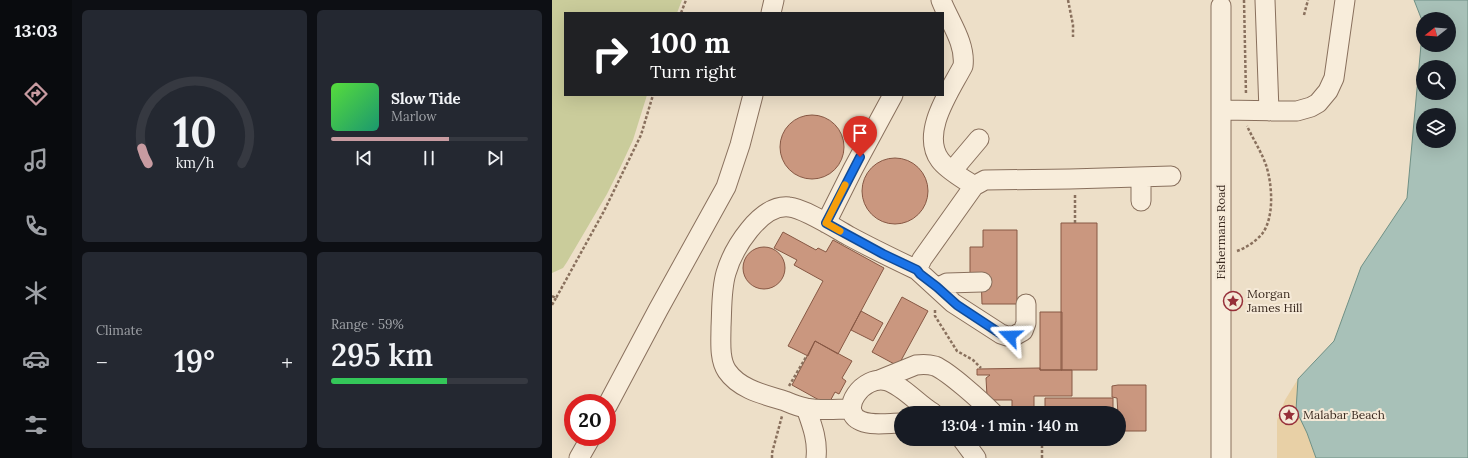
<!DOCTYPE html>
<html lang="en">
<head>
<meta charset="utf-8">
<style>
	:root { --surface:#171b24; --page:#242831; --text:#f1f3f6; --muted:#9ea1a6; --line:#363941; --accent:#c89ba1 }
	body { margin:0; font-family:Lora,serif; background:var(--page); color:var(--text); height:100vh; display:flex; flex-direction:column; font-size:15px; white-space:nowrap }
	* { box-sizing:border-box; margin:0 }
	p { font-size:13px; color:var(--muted) }
	.icon { flex:none; width:22px; height:22px; fill:none; stroke:currentColor; stroke-width:2; stroke-linecap:round; stroke-linejoin:round }
	.map { position:relative; flex:1; overflow:hidden }
	.drawer { display:flex; flex-direction:column; gap:10px; padding:10px; background:#0d0f14; width:480px }
	.drawer>* { flex:none }
	.hud { position:absolute; left:12px; top:12px; width:380px; height:84px; border-radius:0px; box-shadow:0 4px 16px #0002; background:#202124; color:#fff; overflow:hidden }
	.needle { width:26px; rotate:253deg }
	.fabs { position:absolute; left:864px; top:12px; display:grid; gap:8px }
	.fabs a { display:grid; place-items:center; width:40px; height:40px; border-radius:50%; background:var(--surface); box-shadow:0 4px 16px #0002; font-size:20px }
	.speed { position:absolute; left:12px; top:394px; display:flex; gap:8px; font-size:20px; font-weight:700; text-align:center }
	.speed>* { display:grid; place-content:center; width:52px; height:52px; border-radius:50%; background:var(--surface); box-shadow:0 4px 16px #0002; line-height:1 }
	.speed .limit { border:6px solid #d22; background:#fff; color:#111 }
	.pin { position:absolute; display:grid; place-items:center; width:34px; height:34px; color:#fff; margin:-41px -17px; border-radius:50% 50% 50% 0; rotate:-45deg; box-shadow:0 0 4px #0007 }
	.pin .icon { rotate:45deg }
	.me { position:absolute; width:44px; margin:-22px; rotate:292deg; stroke-linejoin:round; filter:drop-shadow(0 0 3px #0008) }
	.turn { display:flex; align-items:center; gap:14px; height:84px; padding:0 20px; font-size:18px }
	.turn .icon { width:52px; height:52px; stroke-width:2.5 }
	.turn b { display:block; font-size:28px; line-height:34px }
	.big { font-size:30px; font-weight:600; line-height:1.1 }
	.drawer .tile { flex:1; display:flex; flex-direction:column; justify-content:center; gap:6px; min-width:0; padding:0 14px; border-radius:6px; background:var(--page) }
	.drawer .dial { align-items:center; gap:0 }
	.dial svg { height:104px; overflow:visible; fill:none; stroke:var(--line); stroke-width:7; stroke-linecap:round; text-anchor:middle }
	.dial text { fill:var(--text); stroke:none }
	.song { display:flex; align-items:center; gap:12px }
	.cover { width:48px; height:48px; border-radius:6px; background:linear-gradient(135deg,hsl(110 70% 55%),hsl(160 70% 35%)) }
	.played { height:4px; border-radius:2px; background:linear-gradient(90deg,var(--accent) 60%,var(--line) 60%) }
	.keys { display:flex; justify-content:space-around; direction:ltr }
	.heat { display:flex; justify-content:space-between; align-items:center; font-size:22px; direction:ltr }
	.charge { height:6px; border-radius:3px; background:linear-gradient(90deg,#34c759 59%,var(--line) 0) }
	.drawer .tiles { flex:1; display:grid; gap:10px; grid-template-columns:repeat(2,1fr) }
	.trip { position:absolute; left:342px; top:406px; width:232px; height:40px; border-radius:20px; background:var(--surface); box-shadow:0 4px 16px #0002; font-weight:600; line-height:40px; text-align:center }
	main { display:flex; flex:1; min-height:0 }
	.tabs { display:flex; flex-direction:column; width:72px; justify-content:space-around; align-items:center; background:#090b0e; color:var(--muted) }
	.tabs .icon { width:28px; height:28px }
	.tabs .active { color:var(--accent) }
	.tabs b { font-size:18px; color:var(--text) }
	.map>svg:first-child { display:block }
</style>
</head>
<body>
<main>
<nav class="tabs">
<b>13:03</b>
<svg class="icon active" aria-label="directions" viewBox="0 0 24 24"><path d="M12 3l9 9-9 9-9-9zM9 14v-3h6M13 9l2 2-2 2"/></svg>
<svg class="icon" aria-label="music" viewBox="0 0 24 24"><path d="M9 18V5l10-2v13"/><circle cx="6" cy="18" r="3"/><circle cx="16" cy="16" r="3"/></svg>
<svg class="icon" aria-label="phone" viewBox="0 0 24 24"><path d="M5 4h4l2 5-3 2q2 4 5 5l2-3 5 2v4C11 20 4 13 5 4z"/></svg>
<svg class="icon" aria-label="climate" viewBox="0 0 24 24"><path d="M12 3v18M4 7l16 10M4 17L20 7"/></svg>
<svg class="icon" aria-label="car" viewBox="0 0 24 24"><path d="M5 17H2v-5l4-1 3-4h7l3 4 3 1v5h-3M9 17h6M6 11h13"/><circle cx="7" cy="17" r="2"/><circle cx="17" cy="17" r="2"/></svg>
<svg class="icon" aria-label="filters" viewBox="0 0 24 24"><path d="M4 7h16M4 17h16"/><circle cx="9" cy="7" r="2"/><circle cx="15" cy="17" r="2"/></svg>
</nav>
<section class="drawer">
<div class="tiles">
<div class="tile dial"><svg viewBox="0 0 100 80">
<path d="M14 69A42 42 0 1 1 86 69"/>
<path d="M14 69A42 42 0 0 1 9 57" stroke="#c89ba1"/>
<text x="50" y="56" font-size="32" font-weight="700">10</text>
<text x="50" y="72" font-size="11">km/h</text>
</svg></div>
<div class="tile">
<div class="song"><i class="cover"></i><div><b>Slow Tide</b><p>Marlow</p></div></div>
<div class="played"></div>
<div class="keys"><svg class="icon" aria-label="previous" viewBox="0 0 24 24"><path d="M18 5L8 12l10 7zM5 5v14"/></svg><svg class="icon" aria-label="pause" viewBox="0 0 24 24"><path d="M8 5v14M16 5v14"/></svg><svg class="icon" aria-label="next" viewBox="0 0 24 24"><path d="M6 5l10 7-10 7zM19 5v14"/></svg></div>
</div>
<div class="tile"><p>Climate</p>
<div class="heat"><a>−</a><b class="big">19°</b><a>+</a></div>
</div>
<div class="tile"><p>Range · 59%</p><b class="big">295 km</b><div class="charge"></div></div>
</div>
</section>
<div class="map">
<svg width="916" height="458" viewBox="0 0 916 458">
	<rect width="100%" height="100%" fill="#eddfc8"/>
	<path fill="#cacc9b" d="M0,0H130L125,13H13V95H95L81,140L68,168L55,194L15,262L11,268L0,273Z"/>
	<path fill="#e8d0a6" d="M746,379L745,410L755,433L764,458H725V420L733,400Z"/>
	<path fill="#a8c1b8" stroke="#6f9085" fill-rule="evenodd" d="M862,0H916V458H764L755,433L744,410L746,379L782,341L809,267L855,198L871,23ZM871,19H897V45H871ZM871,67H897V93H871ZM871,115H897V141H871Z"/>
	<path fill="#ca977f" stroke="#875844" d="M228 147a32 32 0 1 1 64 0a32 32 0 1 1-64 0Z
		M310 191a33 33 0 1 1 66 0a33 33 0 1 1-66 0Z
		M509,223H545V370H509Z
		M431,230H465V304H430L429,274H418V247H431Z
		M231,232L264,250L266,248L274,252L281,240L332,268L286,354L263,341L256,356L236,346L271,281L242,265L245,260L222,248Z
		M191 268a21 21 0 1 1 42 0a21 21 0 1 1-42 0Z
		M350,297L376,311L346,366L320,352Z
		M309,311L331,323L321,341L299,330Z
		M488,312H510V370H488Z
		M263,341L300,361L290,378L294,381L287,394L283,392L276,405L240,385Z
		M488,368V370H520V396H482V413H460V400H439L435,396L434,378L438,375H425V369Z
		M566,385H594V431H567L565,398L560,397V386Z
		M493,398H561V413H493Z"/>
	<g fill="none" stroke-linecap="round" stroke-linejoin="round">
		<defs>
			<path id="minor" d="M389,0C397,21 414,43 411,66C398,91 368,133 388,160C395,170 412,179 422,186
				M713,0L717,111
				M669,6V458
				M219,13L222,0
				M669,110L745,111L759,107L766,103L776,91L782,78L793,0
				M400,171L427,139
				M589,201V177
				M274,223L301,169L341,95
				M365,270L401,303L449,334L455,336H462L471,331L474,323V304
				M385,288L395,283L430,282
				M327,380L364,365C371,364 376,364 383,366C397,372 429,401 441,413
				M55,406L106,310L174,187L188,145L201,95
				M254,408C260,425 266,440 264,458
				M299,409C285,409 268,411 254,408C247,407 240,404 233,401C214,395 188,390 175,371C167,359 169,341 169,327C170,309 169,290 174,273C181,249 208,204 237,207C251,208 283,228 297,236C319,248 342,259 365,270L370,259L417,193L422,186L433,180L518,179L619,176
				M349,423C337,423 321,426 309,421C285,411 311,374 335,381C351,386 366,404 381,413
				M410,439L424,458
				M27,458L39,437"/>
		</defs>
		<use href="#minor" stroke="#89705d" stroke-width="21"/>
		<path stroke="#89705d" stroke-width="2.5" stroke-dasharray="3 2" stroke-linecap="butt" d="M516,0L521,25V37
			M692,0L694,95
			M129,13L134,0
			M752,15L756,0
			M523,223V193
			M685,251C694,248 704,241 710,234C723,217 720,183 714,165C709,151 701,139 695,126
			M0,296L4,298L52,211L89,135L101,95
			M0,305L4,298
			M383,310V316L405,351L421,360L429,368
			M237,386L254,357
			M220,458V453L230,416
			M490,458V439"/>
		<use href="#minor" stroke="#f8eddb" stroke-width="19"/>
	</g>
	<g fill="none" stroke-linecap="round" stroke-linejoin="round">
		<defs>
			<path id="route" d="M308,157L274,223L331,254L365,270L368,274L385,287L405,305L449,334L458,336"/>
		</defs>
		<use href="#route" stroke="#114b97" stroke-width="10"/>
		<use href="#route" stroke="#1a73e8" stroke-width="7"/>
		<path stroke="#f59e0b" stroke-width="7" d="M288,231L274,223L293,185"/>
	</g>
	<defs>
		<symbol id="sight-ring" viewBox="-11 -11 22 22"><circle r="9.5" fill="#f5e9d7" stroke="#962f39" stroke-width="1.5"/><path d="M0-6L1.8-2.2L6-1.7L2.9 1.2L3.7 5.4L0 3.3L-3.7 5.4L-2.9 1.2L-6-1.7L-1.8-2.2Z" fill="#962f39"/></symbol>
	</defs>
	<g fill-rule="evenodd">
		<use href="#sight-ring" x="670" y="290" width="22" height="22"/>
		<use href="#sight-ring" x="726" y="404" width="22" height="22"/>
	</g>
	<g text-anchor="middle" stroke-width="4" stroke-linejoin="round" paint-order="stroke">
		<g font-size="12" fill="#3a2a20" stroke="#f5e9d7">
			<text transform="translate(669 232) rotate(-90)" y="4">Fishermans Road</text>
		</g>
		<g font-size="12" fill="#3a2a20" stroke="#f5e9d7" text-anchor="start">
			<text x="695" y="298">Morgan<tspan x="695" dy="14">James Hill</tspan></text>
			<text x="751" y="419">Malabar Beach</text>
		</g>
	</g>
</svg>
<div class="fabs">
<a><svg class="needle" viewBox="-14 -14 28 28"><path d="M0-13l5 13h-10z" fill="#e53935"/><path d="M0 13l5-13h-10z" fill="#9ea1a6"/></svg></a>
<a><svg class="icon" aria-label="search" viewBox="0 0 24 24"><circle cx="10" cy="10" r="6"/><path d="M15 15l6 6"/></svg></a>
<a><svg class="icon" aria-label="layers" viewBox="0 0 24 24"><path d="M12 4l9 5-9 5-9-5zM3 14l9 5 9-5"/></svg></a>
</div>
<div class="speed"><div class="limit">20</div></div>
<div class="pin" style="left:308px;top:157px;background:#d93025"><svg class="icon" aria-label="arrive" viewBox="0 0 24 24"><path d="M6 21V4h12l-3 4 3 4H6"/></svg></div>
<svg class="me" style="left:458px;top:336px" viewBox="-20 -20 40 40"><path d="M0-17L14 15 0 8-14 15z" fill="#1a73e8" stroke="#fff" stroke-width="4"/></svg>
<div class="trip">13:04 · 1 min · 140 m</div>
<div class="hud">
<div class="turn"><svg class="icon" aria-label="right" viewBox="0 0 24 24"><path d="M7 20v-9h11M14 6l5 5-5 5"/></svg><div><b>100 m</b>Turn right</div></div>
</div>
</div>
</main>
</body>
</html>
